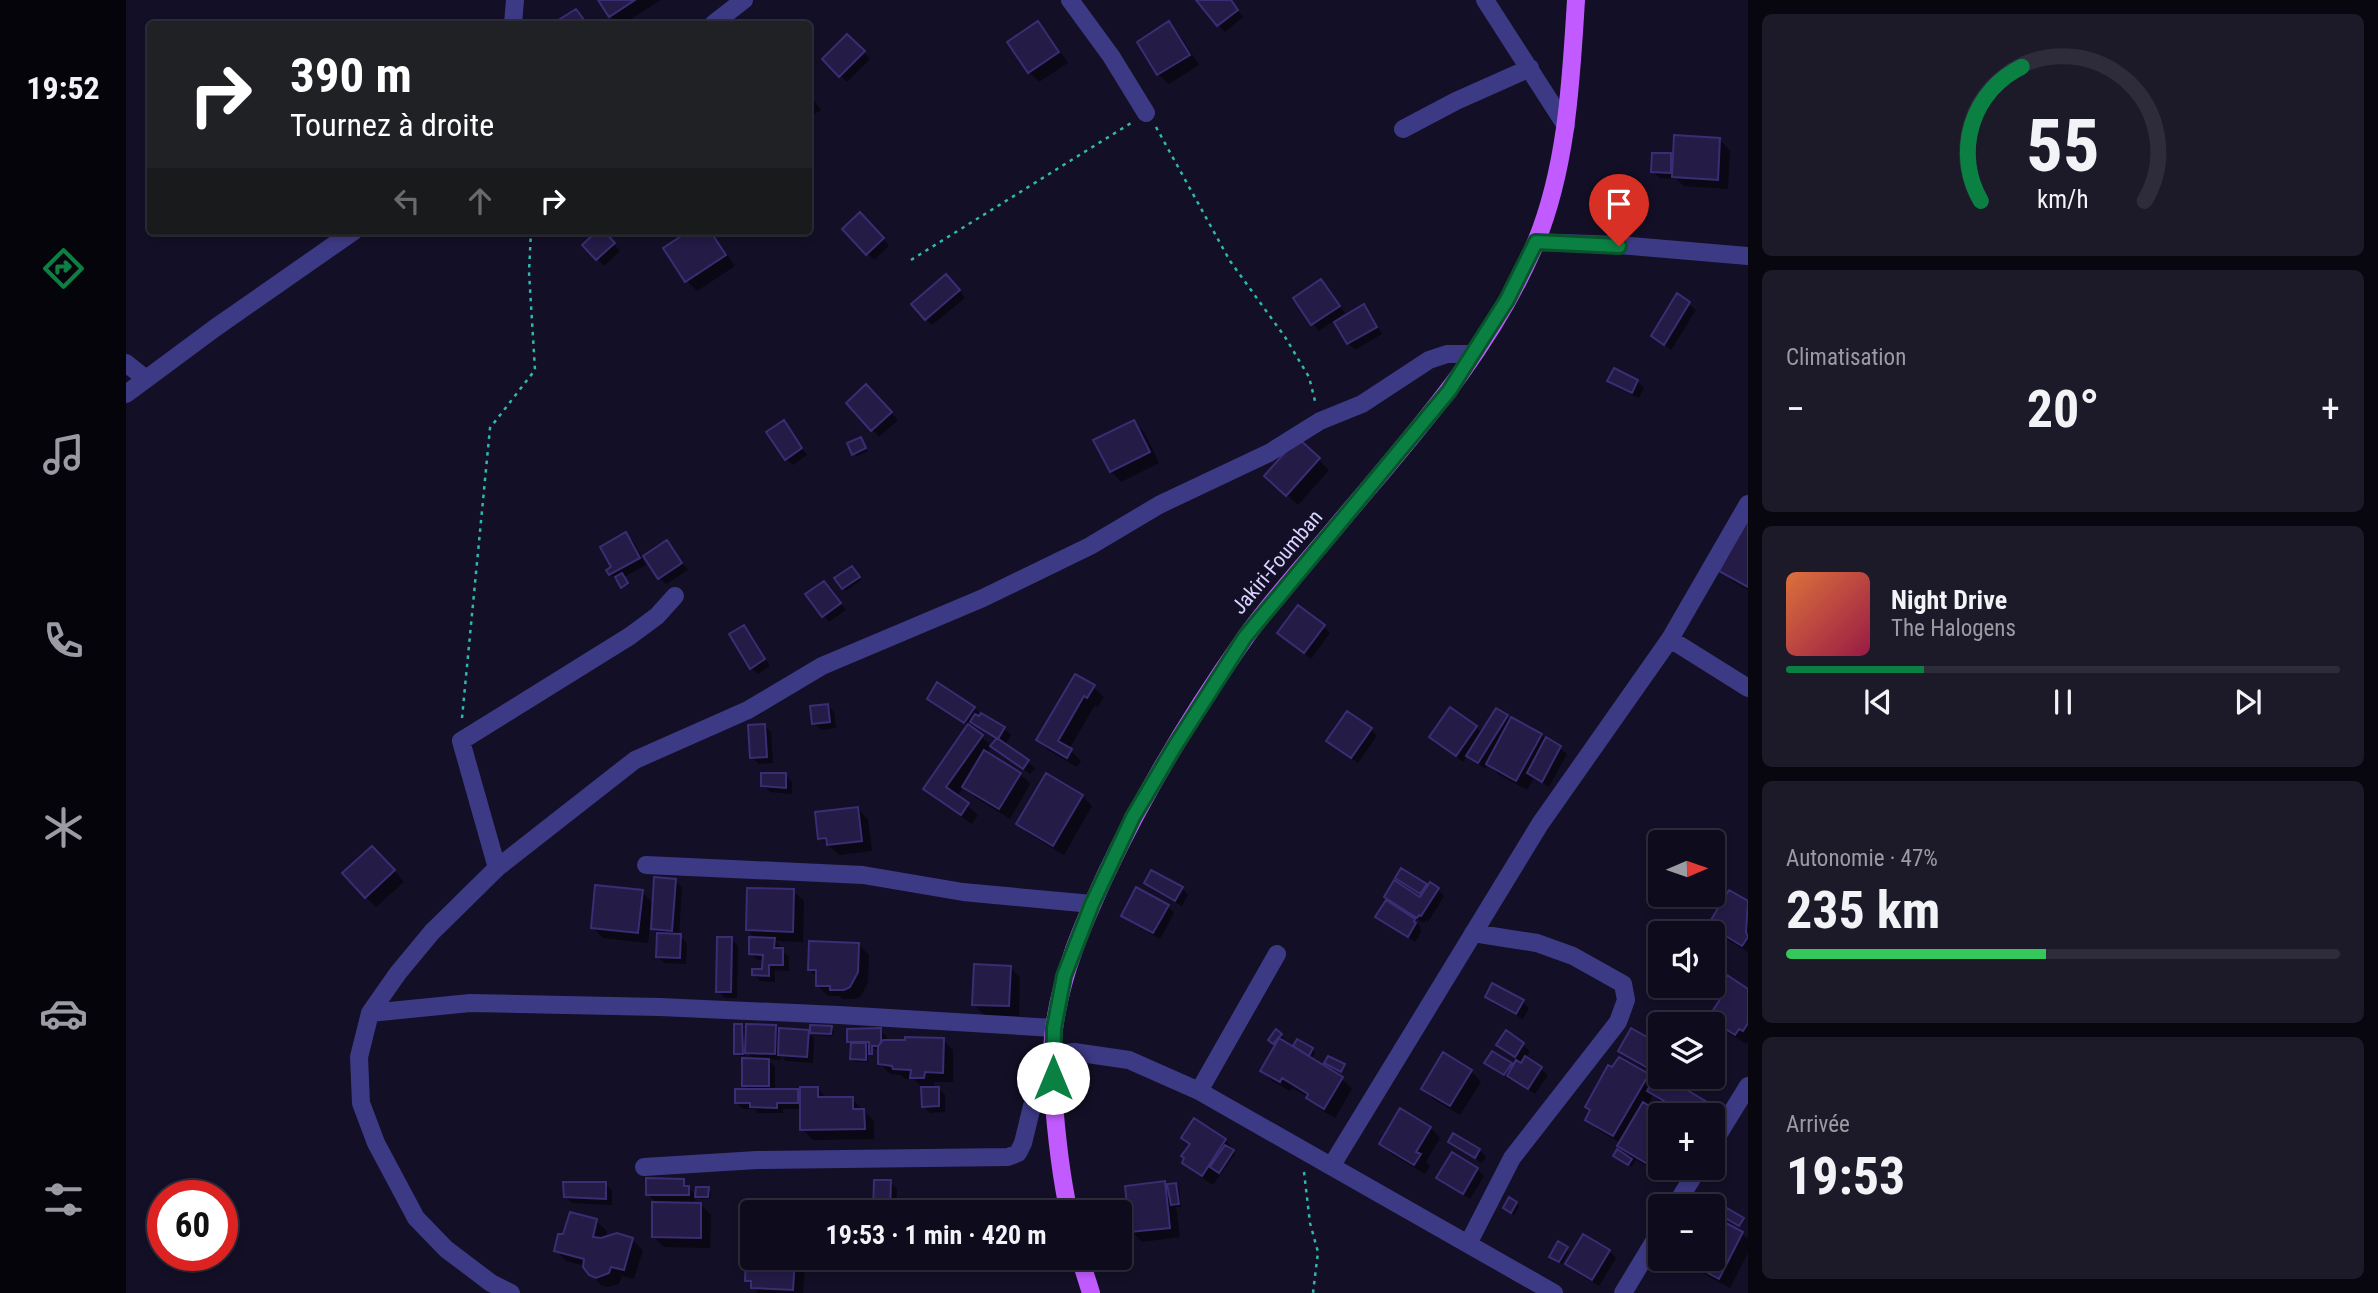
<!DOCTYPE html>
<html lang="fr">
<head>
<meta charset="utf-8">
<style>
	:root { --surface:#0e0b1c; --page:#1c1929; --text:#f1f3f6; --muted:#9b9ba3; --line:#2e2b3b; --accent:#0b8043 }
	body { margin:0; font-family:"Roboto Condensed",sans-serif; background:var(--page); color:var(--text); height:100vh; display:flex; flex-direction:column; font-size:26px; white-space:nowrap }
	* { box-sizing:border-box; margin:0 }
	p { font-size:23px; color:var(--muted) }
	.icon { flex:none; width:38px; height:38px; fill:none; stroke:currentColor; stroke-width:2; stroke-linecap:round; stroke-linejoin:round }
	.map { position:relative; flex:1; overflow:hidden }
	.details { display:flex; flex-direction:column; gap:14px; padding:14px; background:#08060f; width:630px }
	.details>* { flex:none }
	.top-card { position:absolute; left:21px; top:21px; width:665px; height:214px; border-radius:7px; box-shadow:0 4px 10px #0003,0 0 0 2px var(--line); background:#202124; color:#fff; overflow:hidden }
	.needle { width:46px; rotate:88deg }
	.buttons { position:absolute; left:1522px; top:830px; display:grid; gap:14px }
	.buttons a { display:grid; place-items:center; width:77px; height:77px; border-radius:7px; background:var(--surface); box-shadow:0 4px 10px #0003,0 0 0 2px var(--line); font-size:35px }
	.speed { position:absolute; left:21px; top:1180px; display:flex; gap:14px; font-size:35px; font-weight:700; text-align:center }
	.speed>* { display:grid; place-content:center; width:91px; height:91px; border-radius:50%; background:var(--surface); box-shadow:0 4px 10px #0003,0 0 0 2px var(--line); line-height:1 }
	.speed .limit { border:10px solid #d22; background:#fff; color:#111 }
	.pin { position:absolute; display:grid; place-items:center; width:60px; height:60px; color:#fff; margin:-72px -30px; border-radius:50% 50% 50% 0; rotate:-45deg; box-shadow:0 0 7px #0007 }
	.pin .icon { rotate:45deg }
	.me { position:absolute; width:77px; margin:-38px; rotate:0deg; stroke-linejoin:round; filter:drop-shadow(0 0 5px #0008) }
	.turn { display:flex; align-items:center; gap:24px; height:147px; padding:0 28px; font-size:32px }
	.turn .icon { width:91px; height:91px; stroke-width:2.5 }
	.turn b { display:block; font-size:49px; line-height:60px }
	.lanes { display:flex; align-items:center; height:66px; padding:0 28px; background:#0003; justify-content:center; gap:35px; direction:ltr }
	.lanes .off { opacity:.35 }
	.big { font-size:52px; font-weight:700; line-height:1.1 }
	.details .widget { flex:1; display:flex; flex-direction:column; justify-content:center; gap:10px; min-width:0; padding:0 24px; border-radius:10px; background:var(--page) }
	.details .dial { align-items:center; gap:0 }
	.dial svg { height:182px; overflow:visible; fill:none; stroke:var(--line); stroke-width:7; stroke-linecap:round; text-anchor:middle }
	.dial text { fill:var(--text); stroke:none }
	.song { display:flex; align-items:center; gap:21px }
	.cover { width:84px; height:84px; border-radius:10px; background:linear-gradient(135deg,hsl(20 70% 55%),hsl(340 70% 35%)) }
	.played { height:7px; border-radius:4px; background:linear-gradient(90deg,var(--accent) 25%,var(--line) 25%) }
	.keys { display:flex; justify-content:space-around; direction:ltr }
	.heat { display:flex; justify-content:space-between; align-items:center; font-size:38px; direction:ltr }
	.charge { height:10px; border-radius:5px; background:linear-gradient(90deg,#34c759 47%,var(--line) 0) }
	.trip { position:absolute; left:614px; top:1200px; width:392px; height:70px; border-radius:7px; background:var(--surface); box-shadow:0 4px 10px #0003,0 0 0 2px var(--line); font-weight:700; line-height:70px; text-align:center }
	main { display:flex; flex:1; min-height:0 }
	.menu { display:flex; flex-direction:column; width:126px; justify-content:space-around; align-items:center; background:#06040b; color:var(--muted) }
	.menu .icon { width:49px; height:49px }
	.menu .active { color:var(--accent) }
	.menu b { font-size:32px; color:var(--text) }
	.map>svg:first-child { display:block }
</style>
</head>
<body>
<main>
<nav class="menu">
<b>19:52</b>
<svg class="icon active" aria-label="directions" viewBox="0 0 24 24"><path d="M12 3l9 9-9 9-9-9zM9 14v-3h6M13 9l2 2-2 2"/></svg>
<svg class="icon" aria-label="music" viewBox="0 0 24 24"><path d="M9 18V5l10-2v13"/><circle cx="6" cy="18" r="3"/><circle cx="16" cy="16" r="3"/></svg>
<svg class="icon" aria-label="phone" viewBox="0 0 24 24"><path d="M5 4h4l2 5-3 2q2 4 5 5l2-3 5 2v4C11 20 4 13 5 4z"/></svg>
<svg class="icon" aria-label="climate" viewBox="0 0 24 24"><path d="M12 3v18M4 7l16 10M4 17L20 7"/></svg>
<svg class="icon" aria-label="car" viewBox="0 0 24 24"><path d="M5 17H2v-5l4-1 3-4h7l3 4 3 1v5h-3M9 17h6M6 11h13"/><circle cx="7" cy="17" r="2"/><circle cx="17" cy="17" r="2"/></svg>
<svg class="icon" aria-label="filters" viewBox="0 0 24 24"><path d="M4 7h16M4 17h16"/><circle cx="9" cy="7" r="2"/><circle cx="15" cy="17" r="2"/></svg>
</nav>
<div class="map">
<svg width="1622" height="1293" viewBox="0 0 1622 1293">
	<rect width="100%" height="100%" fill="#130f26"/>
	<path fill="#0007" d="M474,0H535L497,24H493L484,16Z
		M1072,0H1104L1117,17L1099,32Z
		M450,11L463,24H429Z
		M912,24L922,34L942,63L913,82L903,72Z
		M1043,24L1053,34L1073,65L1043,84L1032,74Z
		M721,36L744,59L721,82L698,59Z
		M682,92L695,110L682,118Z
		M1594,140L1604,151L1602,189L1558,186L1550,179L1534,178L1527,172L1544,155L1549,159Z
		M741,221L763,246L748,260L718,229Z
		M474,231L494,251L478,266L459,245Z
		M566,231H585L609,266L571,291L561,281L540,248Z
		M1195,281L1219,313L1193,331L1169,299Z
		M827,283L839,298L806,325L800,319Z
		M1552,296L1570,310L1545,350L1527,336Z
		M1238,307L1244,313L1256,334L1229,350L1222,343L1210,323Z
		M1484,381H1511L1518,388L1513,398L1490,387Z
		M740,386L772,420L753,437L722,403Z
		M657,422L681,455L667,465L661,459Z
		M1007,422L1018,432L1033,463L995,482L985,471Z
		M734,439L742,451L731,456L728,454Z
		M1172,440L1203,470L1172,505L1151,486Z
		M1622,520V590L1606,581L1595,571Z
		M500,534L507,541L520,565L498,577L501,582L491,581L484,574Z
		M541,542L562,570L540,584L534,578Z
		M729,571L735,580L720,591L717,588Z
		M698,583L720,610L703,622L697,616Z
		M618,627L625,634L644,666L632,674L625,668Z
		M1198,627L1204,633L1185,659L1160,640Z
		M967,687L978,697L972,707L969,705L943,749L955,761L951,767L922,750L912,740Z
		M803,698L848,708L856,716L878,728L885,735L879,745L909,768L904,774L873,752L872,740L848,724L845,729L866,746L860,754L894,774L904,784L884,819L849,797L838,786L831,797L852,815L846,824L810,799L800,788L842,726Z
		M701,705L708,712L710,728L695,730L688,723Z
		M1381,716L1385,721L1415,735L1441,754L1423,787L1408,778L1401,790L1372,774L1362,764L1359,769L1342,755L1337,762L1305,737L1350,727L1356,733Z
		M638,725L645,732L647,763L633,764L626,757Z
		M1245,729L1251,736L1232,763L1203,741Z
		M660,775L666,782V794L644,792L637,785Z
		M956,796L966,806L938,855L903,834L892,824Z
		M732,809L742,819L746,851L713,855L694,838Z
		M257,858L278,882L250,907L240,897Z
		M1271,878L1312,889L1318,896L1302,922L1300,920L1298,923L1284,916L1295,927L1294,929L1296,931L1289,942L1252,916L1271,908L1260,896L1283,890Z
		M549,880L556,887L553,936L561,943L560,964L539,963L532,957L533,935L524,926L522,943L477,938L467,928L516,892L528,904Z
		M1020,883L1056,888L1062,895L1056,906L1027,890Z
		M667,891L678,901L677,942L649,941L655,947L654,950L663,957V971L649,970V982L634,981L628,974L638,971V960H631L625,953L631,939L621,930Z
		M1604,892L1622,903V952L1594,935L1584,925Z
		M1042,906L1048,913L1034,939L1004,922L997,915Z
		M605,939L612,946L611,998H599L592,991Z
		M733,945L743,955L742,983L734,997L729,999H717L713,996H702L691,985V977L684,970Z
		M884,967L894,978L893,1016L858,1015L848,1004Z
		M1622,991V1041L1620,1044L1595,1028L1584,1018L1596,999L1591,994Z
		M1361,997L1397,1002L1403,1008L1397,1019L1368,1004Z
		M616,1026L621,1032L649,1027L655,1033L682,1032L688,1038L687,1063L660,1061L655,1056V1060L641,1059L649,1067V1091H671L676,1095L692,1089L702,1099H726L748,1121V1139L687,1140L676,1129V1109H657V1113H632L628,1109H617L610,1102L623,1091L618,1085L629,1060L619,1050V1056H613L610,1053Z
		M686,1027H705L708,1030L707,1036L685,1035Z
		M754,1030L761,1037V1042L817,1040L827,1050V1082H808V1088H812L819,1095V1112L804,1113L798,1106L797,1088L788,1079H779L775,1075L764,1074L754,1063V1052L748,1048H742V1062H729L726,1059L727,1045L722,1041Z
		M1151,1032L1157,1038L1154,1041L1175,1052L1169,1046L1171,1041L1186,1050L1189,1052L1185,1060L1216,1079L1226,1089L1209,1118L1192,1108L1182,1097L1166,1088L1164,1091L1146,1081L1136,1070L1151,1046L1144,1040Z
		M1380,1033L1404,1051L1399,1058L1422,1075L1409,1094L1386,1079L1385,1081L1367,1069L1361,1063L1384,1065L1387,1068L1392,1060L1373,1044Z
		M1535,1047V1076L1587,1107L1597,1117L1587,1132V1115H1557L1534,1101L1527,1095L1521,1107L1535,1115V1167H1547L1541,1178L1510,1160L1506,1167L1492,1159H1506L1493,1146L1495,1143L1472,1130L1461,1119L1522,1076L1529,1082L1532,1076L1501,1057L1494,1050Z
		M1345,1071L1355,1082L1334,1115L1307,1099L1297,1088Z
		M1304,1128L1314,1138L1300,1162L1304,1166L1299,1174L1265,1154L1255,1144Z
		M1058,1138L1099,1140L1109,1151V1154L1087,1185L1068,1173L1058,1163L1065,1145Z
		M1324,1142L1353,1150L1360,1157L1356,1163L1331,1148Z
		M1351,1169L1358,1176L1344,1199L1319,1184L1312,1178Z
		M557,1181L569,1195V1204H574L585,1215L584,1248L538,1247L527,1236L531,1203L521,1194Z
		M764,1182L771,1189L770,1213H749Z
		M1038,1183L1044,1189L1050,1184L1053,1187L1055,1207H1050L1054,1237L1016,1242L1006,1231Z
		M479,1184L486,1190V1205L446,1203L439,1196Z
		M582,1189L585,1192L584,1199H574L571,1196Z
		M1390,1203L1393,1206L1388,1215L1382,1211Z
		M1587,1218L1616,1234L1622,1239V1253L1604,1288L1569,1269L1558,1259L1587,1258Z
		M470,1221L481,1231L479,1239L506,1240L517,1250L508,1279L496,1276L493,1284L481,1287L475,1285L459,1266L440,1261L430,1250Z
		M1441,1248L1443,1251L1436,1264L1428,1259Z
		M1483,1251L1490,1258L1473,1286L1448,1271L1441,1264Z
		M622,1253L626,1254V1258H671L679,1266L677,1293H632L621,1280Z"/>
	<path fill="#241b47" stroke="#3b2d73" stroke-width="2" d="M472,0H509L483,17Z
		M1070,0H1105L1112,10L1091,26Z
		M450,9L461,24H426Z
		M912,21L933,52L902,73L881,42Z
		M1043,21L1064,55L1031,75L1011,42Z
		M721,34L739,51L713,77L696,59Z
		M1548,135L1594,138L1592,180L1546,177Z
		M1526,153H1545V173L1525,172Z
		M734,212L758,238L740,255L716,229Z
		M471,231H478L489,243L470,260L456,245Z
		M563,231H584L600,255L559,282L537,248Z
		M820,274L834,290L799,320L785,304Z
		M1195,279L1214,306L1185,325L1167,298Z
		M1551,293L1564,302L1538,345L1525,336Z
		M1238,304L1251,327L1221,344L1208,322Z
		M1488,368L1512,380L1506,393L1481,381Z
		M740,384L766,412L745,431L720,403Z
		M658,420L676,448L659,460L640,432Z
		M1008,420L1024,452L984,472L967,440Z
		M735,437L740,448L726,455L721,443Z
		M1172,438L1194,458L1160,496L1138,476Z
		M1622,517V587L1593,571Z
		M500,532L514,558L483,575L480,570L485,567L474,547Z
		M541,540L556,563L532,579L517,556Z
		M726,566L734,577L716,589L708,578Z
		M496,573L502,583L495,588L489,577Z
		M698,581L715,603L696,617L679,594Z
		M1172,605L1199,625L1178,653L1151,633Z
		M618,625L639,659L624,669L603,634Z
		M949,674L969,685L961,698L958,696L932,741L946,749L941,758L910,740Z
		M811,682L849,707L838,723L801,699Z
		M702,704L704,722L686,724L684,706Z
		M1324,707L1351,726L1330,756L1303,737Z
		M1370,708L1382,715L1352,763L1340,756Z
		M1221,711L1246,728L1225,758L1200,741Z
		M855,713L879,727L872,739L844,722L849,714L853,716Z
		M1385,717L1416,734L1390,781L1360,764Z
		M639,724L641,757L624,758L622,725Z
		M842,724L857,735L820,787L843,803L835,815L797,789Z
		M1420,737L1435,746L1416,782L1401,773Z
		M871,738L903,760L897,769L864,746Z
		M858,750L895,773L873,809L836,787Z
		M635,773H660V788L635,786Z
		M920,773L957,795L927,846L890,824Z
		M732,807L736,841L701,845L700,838L692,839L689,812Z
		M246,846L269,870L239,898L216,873Z
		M1275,868L1301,884L1294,894L1269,878Z
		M1025,870L1057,887L1049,901L1018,883Z
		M528,877L550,879L546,931L525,929Z
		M1268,880L1294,897L1304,882L1313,888L1295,916L1293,915L1291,918L1258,897Z
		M469,885L517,890L512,933L465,928Z
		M1010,887L1043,905L1027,933L995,916Z
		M621,888L668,889L667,932L620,930Z
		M1603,890L1622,901L1620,932L1622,937L1616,946L1582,925Z
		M1260,900L1289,919L1288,922L1290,923L1282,937L1249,917Z
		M531,933L555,934L554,958L530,957Z
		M591,937H606L605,992H590Z
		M623,937L649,938L648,948H657V965H643V976L626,975V969H636L637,955L623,954Z
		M683,941L733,943L732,972L724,987L718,990H704V986H690V970H682Z
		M848,964L885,966L883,1006L846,1005Z
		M1601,975L1622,989V1023L1617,1031L1613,1029L1609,1035L1582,1018L1595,998L1589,995Z
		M1366,983L1398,1000L1390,1014L1359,997Z
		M608,1024H616L617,1054H608Z
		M620,1024L650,1025L649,1054L619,1053Z
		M684,1025L706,1026L705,1034L684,1033Z
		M653,1028L683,1030L681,1057L652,1055Z
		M755,1028V1042L752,1046H746V1054H743V1042H721V1029Z
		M1505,1028L1535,1045V1062L1529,1072L1492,1051Z
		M1150,1029L1156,1034L1147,1044L1142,1040Z
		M1380,1030L1398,1043L1389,1057L1370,1045Z
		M779,1037L818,1038L817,1073L799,1072L798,1078H784L785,1070L767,1069L766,1066L752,1064V1046L757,1040H779Z
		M1153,1038L1217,1077L1198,1109L1180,1098L1182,1094L1156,1078L1154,1082L1134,1071Z
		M1171,1039L1187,1048L1183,1056L1167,1046Z
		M725,1043H740V1060L724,1059Z
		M1366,1051L1386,1063L1378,1075L1358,1063Z
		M1317,1052L1346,1070L1324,1106L1295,1089Z
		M1202,1056L1219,1064L1215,1072L1198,1063Z
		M1399,1056L1416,1067L1402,1089L1381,1076L1390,1060L1395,1063Z
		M1493,1057L1523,1074L1487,1136L1459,1120L1464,1110L1459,1107L1482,1065L1486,1067Z
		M616,1058L643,1059V1086H616Z
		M1532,1073L1588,1106L1583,1115H1562L1521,1091Z
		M674,1087H692V1097H727V1109H738L739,1129L674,1130Z
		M795,1087H813V1106L796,1107Z
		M609,1089H672V1103H651V1108L624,1107V1103H609Z
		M1517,1102L1538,1115H1535V1161L1530,1169L1491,1146Z
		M1274,1108L1305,1127L1290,1152L1295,1154L1288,1165L1253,1144Z
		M1068,1118L1100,1139L1076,1176L1056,1163L1058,1158L1055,1156L1064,1144L1055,1138Z
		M1327,1133L1354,1149L1349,1158L1322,1142Z
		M1099,1145L1108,1150L1093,1173L1084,1167Z
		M1491,1149L1506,1159L1502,1165L1487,1156Z
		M1326,1152L1352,1168L1337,1194L1310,1178Z
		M520,1178L558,1179V1186H563V1195H520Z
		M748,1180H765L764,1213H747Z
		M1039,1181L1044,1228L1004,1232L999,1186Z
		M437,1182H480V1199L438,1197Z
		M1050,1183L1053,1204L1045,1205L1041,1184Z
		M570,1187H583L582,1197H569Z
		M1383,1197L1391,1202L1385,1213L1377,1208Z
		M526,1202L575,1203V1238L526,1237Z
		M1601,1208L1618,1218L1613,1226L1596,1216Z
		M444,1212L471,1219L467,1237L475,1238L491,1233L507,1238L498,1270L485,1267L483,1273L470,1278L463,1275L457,1267L458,1259L428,1251L432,1234H437Z
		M1587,1216L1617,1232L1593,1279L1556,1259L1587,1258Z
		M1457,1234L1484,1250L1466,1280L1439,1264Z
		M1432,1241L1442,1247L1433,1262L1423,1257Z
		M620,1252H626V1258H669L667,1290L625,1288V1281H619Z"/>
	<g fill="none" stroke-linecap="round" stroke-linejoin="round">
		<path stroke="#2fb8b0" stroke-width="2.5" stroke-dasharray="3.5 5" stroke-linecap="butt" d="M1030,127L1104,261L1159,337L1183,377L1190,405
			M785,260L1005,123
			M336,718L364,428L409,370L403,272L405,231
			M1178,1172L1184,1223L1192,1252L1187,1293"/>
		<path stroke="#3d3a85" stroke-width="18" d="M944,0L985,56L1020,113
			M1359,0L1440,126
			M387,24L389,0
			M587,24L618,0
			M1277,129L1330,101L1404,68
			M1410,242L1493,245L1622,256
			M0,363L20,379
			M0,394L89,328L228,231
			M1544,639L1622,688
			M520,865L737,875L837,892L966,904
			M371,868L335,741L504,636L531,616L549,596
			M244,1013L344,1003L534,1007L713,1015L928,1028
			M1073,1091L1151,954
			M1587,1143L1622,1086
			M1206,1165L1414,824L1544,639L1622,504
			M518,1167L631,1160L882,1157L892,1153L897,1143L906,1106L926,1055L948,1052L1003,1060L1073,1091L1428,1293
			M1549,1206L1573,1167
			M1342,1244L1386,1158L1492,1022L1500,1000L1497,984L1447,956L1411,943L1347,933
			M385,1293L365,1283L320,1249L290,1218L250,1143L235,1103L233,1057L244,1013L272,973L306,932L371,868L509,760L622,710L696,666L857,598L964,546L1033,505L1143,453L1194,421L1236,404L1303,360L1321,354H1348
			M1497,1293L1535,1230"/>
		<path stroke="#c25bff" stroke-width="18" d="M943,1213C934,1172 930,1132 927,1091C926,1070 925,1050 928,1029C935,974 957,924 980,874C1018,793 1067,712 1119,638C1147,598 1183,560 1214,522C1287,435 1366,349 1410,242C1441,166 1445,81 1450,0
			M954,1258L965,1293"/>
	</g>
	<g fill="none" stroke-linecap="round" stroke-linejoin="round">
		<defs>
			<path id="route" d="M927,1078L928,1028L938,976L966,904L1007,817L1049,746L1119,637L1323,391L1381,300L1410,242L1493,246"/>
		</defs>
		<use href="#route" stroke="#07532c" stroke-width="18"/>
		<use href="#route" stroke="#0b8043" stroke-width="12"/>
	</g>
	<g text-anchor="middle" stroke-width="7" stroke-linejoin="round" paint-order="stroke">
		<g font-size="21" fill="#d9d4ff" stroke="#130f26">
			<text transform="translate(1151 562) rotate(-50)" y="7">Jakiri-Foumban</text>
		</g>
	</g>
</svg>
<div class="buttons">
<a><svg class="needle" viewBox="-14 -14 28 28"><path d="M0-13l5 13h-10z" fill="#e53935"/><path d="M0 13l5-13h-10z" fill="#9b9ba3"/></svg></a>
<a><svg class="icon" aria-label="sound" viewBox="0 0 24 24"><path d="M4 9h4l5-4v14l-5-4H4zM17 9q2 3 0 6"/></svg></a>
<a><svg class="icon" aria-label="layers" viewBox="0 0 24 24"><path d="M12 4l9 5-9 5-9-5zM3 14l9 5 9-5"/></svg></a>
<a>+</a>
<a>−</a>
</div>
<div class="speed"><div class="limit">60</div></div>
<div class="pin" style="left:1493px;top:246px;background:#d93025"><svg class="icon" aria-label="arrive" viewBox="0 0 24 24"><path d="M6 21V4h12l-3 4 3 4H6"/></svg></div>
<svg class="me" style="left:927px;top:1078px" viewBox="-20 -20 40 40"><circle r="19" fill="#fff"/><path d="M0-13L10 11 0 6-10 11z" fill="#0b8043"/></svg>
<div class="trip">19:53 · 1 min · 420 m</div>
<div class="top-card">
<div class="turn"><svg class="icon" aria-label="right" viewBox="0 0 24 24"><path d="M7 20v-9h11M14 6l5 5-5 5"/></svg><div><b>390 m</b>Tournez à droite</div></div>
<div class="lanes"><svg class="icon off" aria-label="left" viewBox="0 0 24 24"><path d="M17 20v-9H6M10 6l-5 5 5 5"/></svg><svg class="icon off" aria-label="ahead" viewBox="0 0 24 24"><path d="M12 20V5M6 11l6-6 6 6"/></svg><svg class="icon" aria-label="right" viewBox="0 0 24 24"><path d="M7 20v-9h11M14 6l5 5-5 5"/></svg></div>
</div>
</div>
<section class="details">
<div class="widget dial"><svg viewBox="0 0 100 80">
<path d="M14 69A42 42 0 1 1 86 69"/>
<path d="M14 69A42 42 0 0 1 32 10" stroke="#0b8043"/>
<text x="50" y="56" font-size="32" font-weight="700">55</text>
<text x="50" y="72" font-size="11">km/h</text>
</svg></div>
<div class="widget"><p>Climatisation</p>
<div class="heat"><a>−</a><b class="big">20°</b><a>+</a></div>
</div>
<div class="widget">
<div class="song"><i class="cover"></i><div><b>Night Drive</b><p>The Halogens</p></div></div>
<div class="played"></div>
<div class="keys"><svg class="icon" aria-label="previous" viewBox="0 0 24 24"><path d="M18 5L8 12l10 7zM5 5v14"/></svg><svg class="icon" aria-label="pause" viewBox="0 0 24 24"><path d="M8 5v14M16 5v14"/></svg><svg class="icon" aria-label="next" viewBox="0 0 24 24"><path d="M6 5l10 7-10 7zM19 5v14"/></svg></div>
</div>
<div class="widget"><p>Autonomie · 47%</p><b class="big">235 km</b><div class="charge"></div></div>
<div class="widget"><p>Arrivée</p><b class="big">19:53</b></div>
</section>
</main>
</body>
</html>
